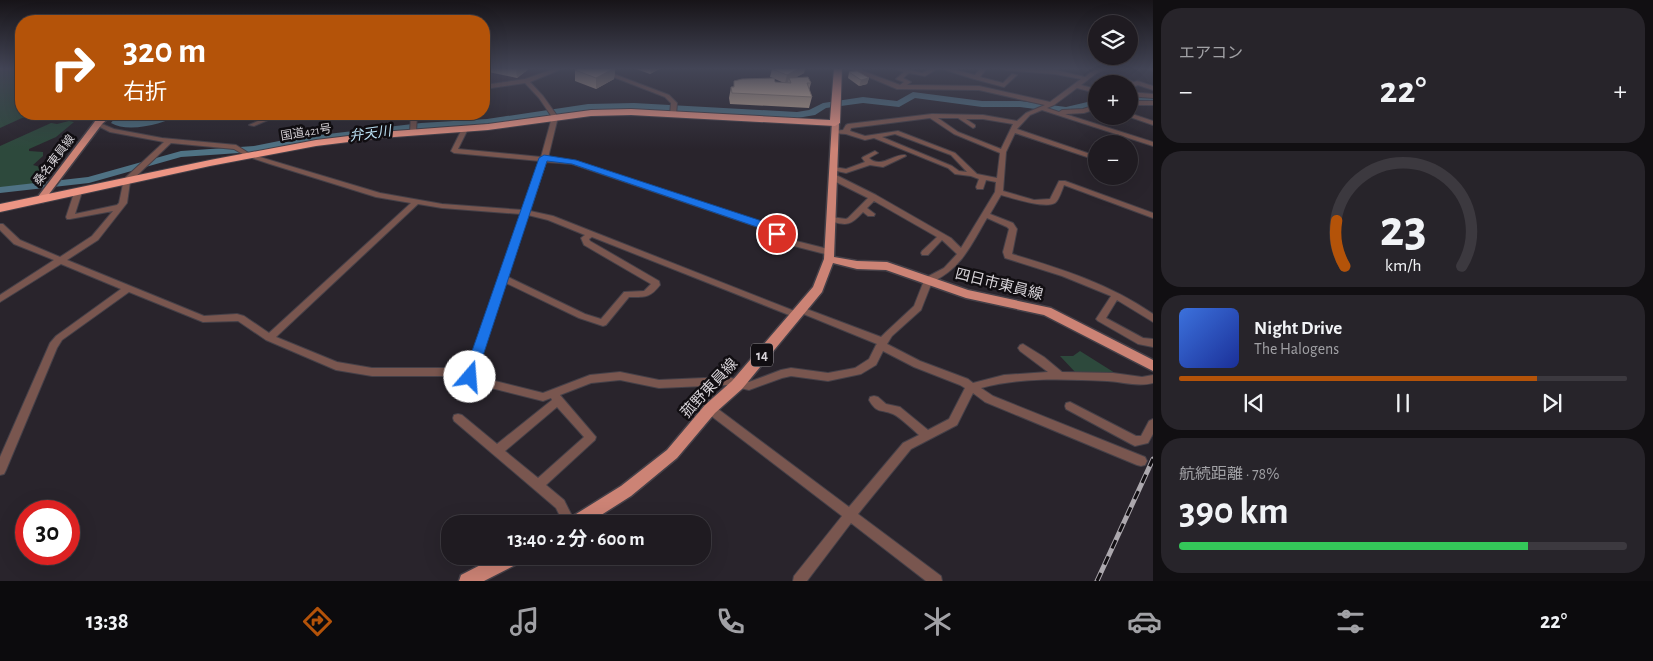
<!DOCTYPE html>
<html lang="ja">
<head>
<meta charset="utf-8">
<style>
	:root { --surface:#1f1b21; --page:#27242a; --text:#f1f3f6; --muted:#a1a1a5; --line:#3c393f; --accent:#b45309 }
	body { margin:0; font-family:"Alegreya Sans","Noto Sans JP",sans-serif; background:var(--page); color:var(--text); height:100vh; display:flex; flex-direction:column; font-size:19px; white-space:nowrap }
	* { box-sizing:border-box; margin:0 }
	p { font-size:16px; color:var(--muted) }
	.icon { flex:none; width:28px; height:28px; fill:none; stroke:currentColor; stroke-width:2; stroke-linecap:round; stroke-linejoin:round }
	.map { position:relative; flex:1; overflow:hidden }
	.side { display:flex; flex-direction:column; gap:8px; padding:8px; background:#110f12; width:500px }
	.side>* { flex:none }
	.guide { position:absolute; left:15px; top:15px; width:475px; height:105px; border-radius:20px; box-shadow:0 5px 20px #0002,0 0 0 1px var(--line); background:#b45309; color:#fff; overflow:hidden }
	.fabs { position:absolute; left:1088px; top:15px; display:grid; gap:10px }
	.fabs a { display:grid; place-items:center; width:50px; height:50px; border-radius:50%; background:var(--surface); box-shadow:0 5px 20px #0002,0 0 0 1px var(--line); font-size:25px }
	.speed { position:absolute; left:15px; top:500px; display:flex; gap:10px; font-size:25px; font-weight:700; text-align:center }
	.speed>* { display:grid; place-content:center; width:65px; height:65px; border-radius:50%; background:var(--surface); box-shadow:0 5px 20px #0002,0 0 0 1px var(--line); line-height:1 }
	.speed .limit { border:8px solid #d22; background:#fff; color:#111 }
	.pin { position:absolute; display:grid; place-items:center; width:42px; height:42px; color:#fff; margin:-21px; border:2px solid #fff; border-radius:50%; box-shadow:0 1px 5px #0007 }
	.me { position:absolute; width:55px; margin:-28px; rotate:18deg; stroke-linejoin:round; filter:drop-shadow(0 0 4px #0008) }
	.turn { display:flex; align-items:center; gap:18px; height:105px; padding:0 25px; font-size:22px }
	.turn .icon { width:65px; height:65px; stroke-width:2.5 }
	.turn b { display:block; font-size:35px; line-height:42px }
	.big { font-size:38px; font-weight:700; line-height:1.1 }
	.side .widget { flex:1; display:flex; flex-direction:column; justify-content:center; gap:8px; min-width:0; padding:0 18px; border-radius:20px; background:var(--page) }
	.side .dial { align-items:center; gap:0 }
	.dial svg { height:130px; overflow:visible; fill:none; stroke:var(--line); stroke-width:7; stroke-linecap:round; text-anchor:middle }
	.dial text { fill:var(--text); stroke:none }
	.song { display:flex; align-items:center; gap:15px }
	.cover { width:60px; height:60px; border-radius:8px; background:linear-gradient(135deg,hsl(220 70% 55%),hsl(230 70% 35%)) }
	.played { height:5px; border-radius:2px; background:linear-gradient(90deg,var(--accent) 80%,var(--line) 80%) }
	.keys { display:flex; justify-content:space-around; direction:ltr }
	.heat { display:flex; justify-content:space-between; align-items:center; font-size:28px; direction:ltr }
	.charge { height:8px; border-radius:4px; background:linear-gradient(90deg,#34c759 78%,var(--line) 0) }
	.trip { position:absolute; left:441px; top:515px; width:270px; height:50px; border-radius:20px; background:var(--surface); box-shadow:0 5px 20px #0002,0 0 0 1px var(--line); font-weight:700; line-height:50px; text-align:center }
	.dock { display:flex; height:80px; justify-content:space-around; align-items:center; background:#0c0b0d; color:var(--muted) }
	.dock .icon { width:35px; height:35px }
	.dock .on { color:var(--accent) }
	.dock b { font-size:22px; color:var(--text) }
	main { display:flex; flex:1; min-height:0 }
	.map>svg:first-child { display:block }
</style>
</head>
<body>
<main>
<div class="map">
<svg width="1153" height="581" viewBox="0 0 1153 581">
	<rect width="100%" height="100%" fill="#29242c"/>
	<path fill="#372834" d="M484,68H557L536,77L484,86Z"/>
	<path fill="#2d493c" d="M0,68H21V77L13,81L21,85V114H47L40,116L22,118L0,128Z
		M69,121L74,122L56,137L29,149V151L43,152V156L33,165L47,169L51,174L44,183L0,188V146L51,123L57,124Z
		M1080,351L1115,373H1076L1060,356H1073Z"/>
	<path fill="#4f7284" d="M118,114H182C165,123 129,134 111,123Z"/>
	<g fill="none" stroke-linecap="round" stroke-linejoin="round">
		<path fill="#4f7284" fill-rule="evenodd" d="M913,92L982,101H1020L1066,107L1096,100V106L1066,113L1020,107H982L915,98L899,107L863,103L826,108L815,115L797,118L634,109L588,110L487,125L421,129L294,144L254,152L181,157L89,183L0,193V187L88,177L181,151L254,146L294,138L421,123L487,119L588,104L634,103L797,112L809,110L823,103L863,97L897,101Z
			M1129,97H1153V103H1129Z"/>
		<defs>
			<path id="minor" d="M556,68H564L530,82L543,96L558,117L548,158L575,161L764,223L796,241L832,250L833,252L829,255L790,245L758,227L572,164L546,162L530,211L553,216L797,312L798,308H804L881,337L886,332L914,306L925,278L944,268L957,254L942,240L928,255H922L921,253L922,251L937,237L874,201L867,208L875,214L874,216H868L863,212C849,227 847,225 828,221L827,219L831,217L846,219L848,218L868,198L830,179V175H836L876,195L951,238L961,248L995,192L996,182L986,180L983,189H977L976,187L979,179L971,176L955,174L948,168L874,138L865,140L846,134L832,133V131L843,130L846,125L848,124L932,114L983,115L1017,121L1026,113L1045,105L979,90L897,89L847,68H855L900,85L904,82L896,79L904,72L893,68H902L922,73L932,68H939L925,76L909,73L903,78L911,82L907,85L979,86L1050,102L1081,79L1055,74L1005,70L1002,68L1055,70L1085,77C1092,71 1097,68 1107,68L1098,72L1081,85L1096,89V93L1077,88L1054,105L1047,108L1059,112L1062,110L1083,109L1096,105V109L1084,113L1065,114L1153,142V146L1042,110L1030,115L1017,129L1096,156V160L1015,133L1006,152L1003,191L1034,200L1050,199L1059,181H1065L1153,213V218L1064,185C1062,190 1059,200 1055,203C1045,209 1012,198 1001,195L990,214L1013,223L1017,229L1012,254C1062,269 1110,284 1153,314V322L1117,300L1106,318L1143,338L1153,339V347L1138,344L1098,321L1096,319L1111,296L1062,276L1005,258L1003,252L1009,229L1007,227L987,218C971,245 962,268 932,282L921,310L892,336L887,344L920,361L968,379L973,383L1004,375L1048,372L1020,351L1018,348L1020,345L1023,344L1044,357L1062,372L1113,373L1142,377L1153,375V383C1138,387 1123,382 1107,381C1065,379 1022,377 981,388L993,396L1145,457L1147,461L1145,465L1141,466L1137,465L985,402L973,393L957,425L911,449L858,514L941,576L942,581H926L851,523L807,581H793L794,576L842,516L706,412L705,409L706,406L710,405L714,406L849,507L903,443L919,435C912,429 900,417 893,414C881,409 877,414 869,400L870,397L874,396L878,397L886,404L900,407L928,430L949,419L965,388L960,385L914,367L883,351L876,365L861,374L828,381L791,376L782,378L749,390L727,385L659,388L620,380L591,383L560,395L596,437L595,440L546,485L564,500L576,524H564L556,508L454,421L453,418L454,415L458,414L462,415L497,444L552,400L551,398L543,401L444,376H372L336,370L266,340L238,321L203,322L129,292L62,340L57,348L6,470L4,474L0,475V457L50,343L56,336L121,289L61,264L0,302V295L54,260L14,244L0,230V224H3L20,240L60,257L92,236L113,211L70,219H67L66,217L75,190H78L82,192L75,214L117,205L119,203L124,179L164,142L110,132L98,126L89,114H95L102,124L114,129L162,138L236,145L250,154L380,193L442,204L523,210L540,161L454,153L451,151L462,129L465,127L468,129L458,149L541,157L552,117L539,98L525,83L484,89V85L525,79ZM930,118L954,134L1000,153L997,178L977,174L955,153L898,131L865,136L850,131L851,128ZM938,118H958L973,128L975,127V125L966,119H983L1013,124L1001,149L958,132ZM895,134L951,155L967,172L959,171L952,166L882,137ZM171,143L234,149L246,156L270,164L376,197L411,203L269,333L244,316L237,314L204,316L67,260L98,240L127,203L130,182ZM418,204L442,208L521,214L500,276L498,278L499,280L466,374L444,368H372L337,362L276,337ZM528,215L548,220L585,235L581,238L584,245L651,284L644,291L624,292L601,319L585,314L508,277ZM592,237L794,317H800L801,313L877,344L876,345L869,359L855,368L828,373L791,368L781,370L749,382L727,377L659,380L620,372L590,375L543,393L475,376L506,283L579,318L603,326L606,325L629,297C645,297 650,298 660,285L659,281L590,241L589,239ZM557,407L584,437L538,478L505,451Z
				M590,68H598L669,95L677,103L676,115L673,117L670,115L671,103L665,97Z
				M939,68H948L975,75L981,68H987L980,77L1003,83L1012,74L1017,75L1004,87L974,79Z
				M1146,68H1153V71L1147,69Z
				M1117,76L1134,82L1137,81L1153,86V90L1138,85L1129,88V84L1118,80L1113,84H1096L1101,80L1109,81Z
				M1129,92L1153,94V98L1129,96Z
				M1129,101H1153V105H1129Z
				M1129,113L1153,121V125L1127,116H1129Z
				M274,114H282L254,126L249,125Z
				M411,114H417L416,133L413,135L410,133Z
				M875,151L878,153L869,158C881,169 893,154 905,155L906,156L883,167L870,165L846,173L832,170L830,169L834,167L846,169L865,162L862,158L863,157Z
				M1070,402L1136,436H1141L1149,421L1153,419V434L1148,443L1135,446L1131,444L1066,409L1065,406L1066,403Z"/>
			<path id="major" d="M104,114H113L102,124L43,202H37V198L96,120Z
				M832,121L839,123L834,257L857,261L887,262L968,290L1051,308L1153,360V371L1044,315L966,298L886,270L857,269L833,263L822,292L742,389L715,413L677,458L631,496L587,524H565L568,519L621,486L667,450L705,405L732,381L813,287L824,259Z
				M498,556H523L521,562L484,581H459L461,575Z"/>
			<path id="highway" d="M834,68H842L840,123L835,126L631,115L591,116L488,130L381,138L316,146L210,166L0,212V204L210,160L316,140L381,132L488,124L591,110L631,109L830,120Z"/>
		</defs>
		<use href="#minor" stroke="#454048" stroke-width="2"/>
		<use href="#major" stroke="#454048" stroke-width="3"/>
		<use href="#highway" stroke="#454048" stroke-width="2"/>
		<use href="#minor" fill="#79564f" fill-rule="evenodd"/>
		<use href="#major" fill="#cc8375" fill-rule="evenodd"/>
		<use href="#highway" fill="#ec9584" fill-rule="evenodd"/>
		<defs>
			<path id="rail" d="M1097,581L1153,459"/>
		</defs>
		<use href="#rail" stroke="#aca8ae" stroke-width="5"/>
		<use href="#rail" stroke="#110e12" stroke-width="3" stroke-dasharray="9" stroke-linecap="butt"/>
	</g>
	<path fill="#c6ac96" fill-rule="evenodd" d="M484,68H530L517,78L484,71Z
		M615,68L614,79L596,89L575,81V70Z
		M633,68H661L650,74Z
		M774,68H805L804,73L796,77L811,83L809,90L812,97L809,108L730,104L729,98L731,87L773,78L770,77L772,69ZM775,79L784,83L775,82Z
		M849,72L869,78L867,84L859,86L848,78Z
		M316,114H343L328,120Z"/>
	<path fill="#a18c7a" d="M516,68H530L517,78Z
		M615,68L614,79L596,89V78Z
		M651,68H661L650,74Z
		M800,68H805L804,73L790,81L789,78L788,82L785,83L787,75Z
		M869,78L867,84L859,86L861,80Z
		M326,114H343L328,120Z"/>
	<path fill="#e6c8ae" stroke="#a18c7a" d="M579,68H615L596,78L575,70Z
		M774,68H800L787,75L772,69Z
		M857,71L869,78L861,80L849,72Z
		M808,77L811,83H807L812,97L732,93L731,87H734V81L742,79L774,78L775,82L791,83L789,78Z"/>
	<linearGradient id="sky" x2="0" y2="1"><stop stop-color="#171418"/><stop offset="0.46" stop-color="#434556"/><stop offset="1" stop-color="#434556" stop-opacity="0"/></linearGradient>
	<rect width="1153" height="149" fill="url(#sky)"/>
	<path fill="#1a73e8" stroke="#114b97" d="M544,155L576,160L765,222L782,234L781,236H773L757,227L572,164L547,161L476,377L474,381L470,382L465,381L463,377L539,158Z"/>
	<g text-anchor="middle" stroke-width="5" stroke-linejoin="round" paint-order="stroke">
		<g font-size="12" fill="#d7d3d8" stroke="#110e12">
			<text transform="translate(306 132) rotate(-9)" y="4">国道421号</text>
			<text transform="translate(54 160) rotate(-53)" y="4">桑名東員線</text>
		</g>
		<g font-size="14" font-style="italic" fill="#c1e7fa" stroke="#110e12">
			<text transform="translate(370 133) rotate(-8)" y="5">弁天川</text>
		</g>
		<rect fill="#110e12" stroke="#9c989d" stroke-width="1" x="751" y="343.5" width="22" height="23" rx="4"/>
		<g font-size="14" font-weight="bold" fill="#d7d3d8">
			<text x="762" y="360">14</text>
		</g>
		<g font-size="15" fill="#d7d3d8" stroke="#110e12">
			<text transform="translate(999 284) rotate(14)" y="5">四日市東員線</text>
			<text transform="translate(709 388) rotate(-47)" y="5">菰野東員線</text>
		</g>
	</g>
</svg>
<div class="fabs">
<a><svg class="icon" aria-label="layers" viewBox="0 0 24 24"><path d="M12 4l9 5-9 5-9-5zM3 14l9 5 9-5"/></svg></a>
<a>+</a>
<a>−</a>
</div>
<div class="speed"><div class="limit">30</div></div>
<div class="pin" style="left:777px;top:234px;background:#d93025"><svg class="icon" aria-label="arrive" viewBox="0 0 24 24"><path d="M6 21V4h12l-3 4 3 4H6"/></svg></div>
<svg class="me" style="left:470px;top:377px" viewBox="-20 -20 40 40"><circle r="19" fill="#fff"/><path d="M0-13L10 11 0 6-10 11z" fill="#1a73e8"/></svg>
<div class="trip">13:40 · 2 分 · 600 m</div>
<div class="guide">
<div class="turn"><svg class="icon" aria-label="right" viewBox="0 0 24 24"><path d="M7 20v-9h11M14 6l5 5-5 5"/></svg><div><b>320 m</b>右折</div></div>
</div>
</div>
<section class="side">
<div class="widget"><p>エアコン</p>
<div class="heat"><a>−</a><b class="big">22°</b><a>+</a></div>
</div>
<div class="widget dial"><svg viewBox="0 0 100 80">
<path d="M14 69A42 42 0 1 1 86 69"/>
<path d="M14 69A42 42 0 0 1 9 41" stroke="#b45309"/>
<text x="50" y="56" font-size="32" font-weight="700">23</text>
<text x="50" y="72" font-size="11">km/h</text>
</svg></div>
<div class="widget">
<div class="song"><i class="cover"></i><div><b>Night Drive</b><p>The Halogens</p></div></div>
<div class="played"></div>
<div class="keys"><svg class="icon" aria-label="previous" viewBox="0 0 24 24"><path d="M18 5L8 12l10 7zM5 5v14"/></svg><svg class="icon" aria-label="pause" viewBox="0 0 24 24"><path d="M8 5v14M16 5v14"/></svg><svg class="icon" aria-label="next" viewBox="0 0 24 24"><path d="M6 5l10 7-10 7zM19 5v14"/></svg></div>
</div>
<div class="widget"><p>航続距離 · 78%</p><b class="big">390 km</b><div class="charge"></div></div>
</section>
</main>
<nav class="dock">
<b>13:38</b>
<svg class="icon on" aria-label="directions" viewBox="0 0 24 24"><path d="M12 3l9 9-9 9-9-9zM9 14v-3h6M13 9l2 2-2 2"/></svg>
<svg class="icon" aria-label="music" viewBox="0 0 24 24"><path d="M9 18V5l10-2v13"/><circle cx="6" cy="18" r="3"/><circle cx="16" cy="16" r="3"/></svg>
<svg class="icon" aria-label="phone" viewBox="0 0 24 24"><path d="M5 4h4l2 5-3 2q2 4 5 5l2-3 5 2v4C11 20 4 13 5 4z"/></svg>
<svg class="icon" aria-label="climate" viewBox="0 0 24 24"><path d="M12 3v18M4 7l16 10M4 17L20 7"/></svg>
<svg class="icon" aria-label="car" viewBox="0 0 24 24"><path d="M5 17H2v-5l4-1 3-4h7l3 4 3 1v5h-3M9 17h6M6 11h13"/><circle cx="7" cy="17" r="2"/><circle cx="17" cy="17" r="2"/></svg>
<svg class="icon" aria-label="filters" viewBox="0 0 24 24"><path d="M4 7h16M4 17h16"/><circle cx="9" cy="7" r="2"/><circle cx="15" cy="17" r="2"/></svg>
<b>22°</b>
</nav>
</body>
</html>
